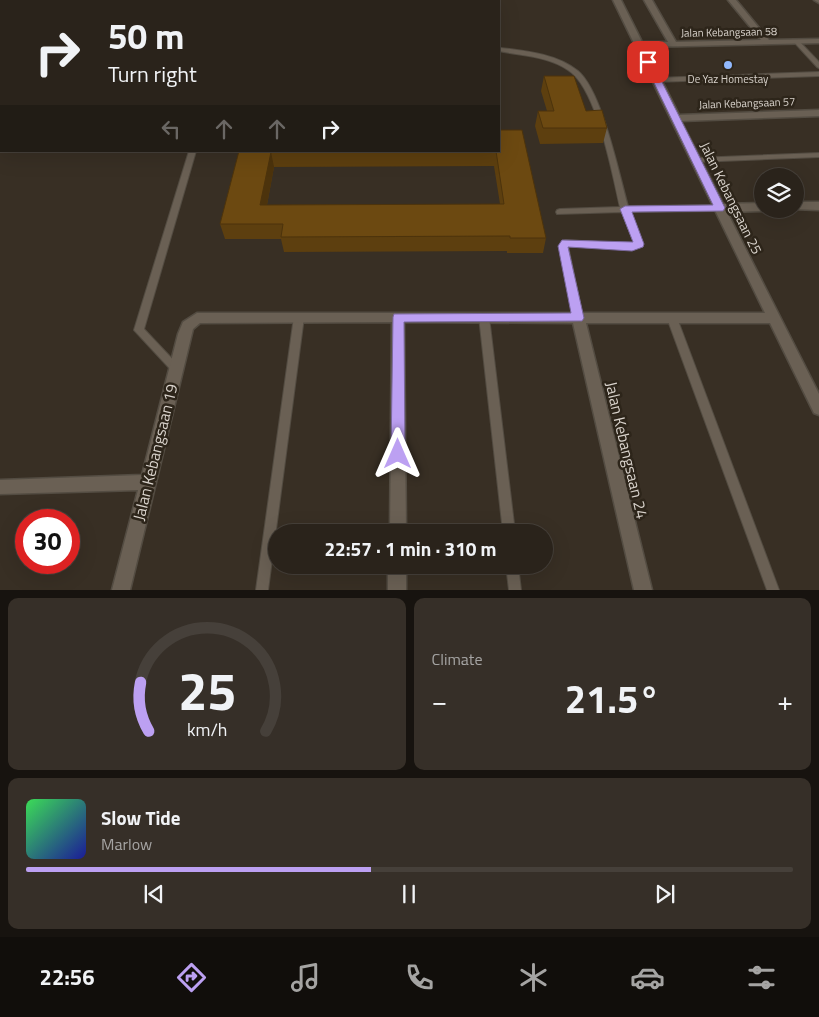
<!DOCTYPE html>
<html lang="en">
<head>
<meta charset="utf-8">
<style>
	:root { --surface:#2a231b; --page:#362f28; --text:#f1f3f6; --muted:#a5a4a3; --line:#46403a; --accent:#bca0f2 }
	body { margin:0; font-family:"Titillium Web",sans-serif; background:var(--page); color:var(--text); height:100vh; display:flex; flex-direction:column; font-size:19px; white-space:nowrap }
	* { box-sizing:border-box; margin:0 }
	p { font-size:16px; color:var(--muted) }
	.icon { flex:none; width:28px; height:28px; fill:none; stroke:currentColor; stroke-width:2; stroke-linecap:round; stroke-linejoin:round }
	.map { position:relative; height:590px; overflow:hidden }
	.drawer { display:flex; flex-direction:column; gap:8px; padding:8px; background:#17130f; flex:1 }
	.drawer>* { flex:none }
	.top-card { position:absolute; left:0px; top:0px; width:500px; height:152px; box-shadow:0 5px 20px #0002,0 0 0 1px var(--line); background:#2a231b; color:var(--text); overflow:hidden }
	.controls { position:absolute; left:754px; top:168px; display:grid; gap:10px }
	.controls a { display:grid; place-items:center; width:50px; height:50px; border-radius:50%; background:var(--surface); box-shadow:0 5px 20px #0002,0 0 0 1px var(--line); font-size:25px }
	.speed { position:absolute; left:15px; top:509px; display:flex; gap:10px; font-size:25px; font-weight:700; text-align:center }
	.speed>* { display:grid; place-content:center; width:65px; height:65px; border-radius:50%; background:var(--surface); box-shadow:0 5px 20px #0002,0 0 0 1px var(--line); line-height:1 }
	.speed .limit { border:8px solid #d22; background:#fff; color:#111 }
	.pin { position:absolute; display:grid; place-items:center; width:42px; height:42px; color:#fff; margin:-21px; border-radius:10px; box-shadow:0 2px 8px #0006 }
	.me { position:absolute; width:55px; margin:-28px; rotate:0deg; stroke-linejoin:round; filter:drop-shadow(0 0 4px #0008) }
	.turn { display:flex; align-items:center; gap:18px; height:105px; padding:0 25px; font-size:22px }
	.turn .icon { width:65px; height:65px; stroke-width:2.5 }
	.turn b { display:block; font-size:35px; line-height:42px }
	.lanes { display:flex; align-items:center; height:48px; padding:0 25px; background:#0003; justify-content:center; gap:25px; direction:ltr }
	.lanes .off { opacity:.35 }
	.big { font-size:38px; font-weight:700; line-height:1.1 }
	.drawer .widget { flex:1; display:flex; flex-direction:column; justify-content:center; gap:8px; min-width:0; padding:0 18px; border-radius:10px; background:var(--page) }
	.drawer .dial { align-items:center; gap:0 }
	.dial svg { height:130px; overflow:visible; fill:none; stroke:var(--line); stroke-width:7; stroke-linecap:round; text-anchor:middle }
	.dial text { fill:var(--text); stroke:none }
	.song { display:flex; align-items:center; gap:15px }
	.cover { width:60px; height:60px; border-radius:8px; background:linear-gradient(135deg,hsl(130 70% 55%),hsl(240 70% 35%)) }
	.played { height:5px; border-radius:2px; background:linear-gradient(90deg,var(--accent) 45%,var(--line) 45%) }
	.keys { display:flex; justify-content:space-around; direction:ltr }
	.heat { display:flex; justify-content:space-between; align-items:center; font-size:28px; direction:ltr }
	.drawer .tiles { flex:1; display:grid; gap:8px; grid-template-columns:1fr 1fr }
	.widget:last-child { grid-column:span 2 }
	.trip { position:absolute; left:268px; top:524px; width:285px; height:50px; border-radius:25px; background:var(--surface); box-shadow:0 5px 20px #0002,0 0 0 1px var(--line); font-weight:700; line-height:50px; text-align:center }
	.menu { display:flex; height:80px; justify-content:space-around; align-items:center; background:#110e0b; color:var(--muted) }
	.menu .icon { width:35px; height:35px }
	.menu .selected { color:var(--accent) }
	.menu b { font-size:22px; color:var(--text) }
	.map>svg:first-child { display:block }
</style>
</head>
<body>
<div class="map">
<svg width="819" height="590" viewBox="0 0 819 590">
	<rect width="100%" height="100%" fill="#382f24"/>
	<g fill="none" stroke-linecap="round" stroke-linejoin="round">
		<defs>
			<path id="lane" d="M794,40H798L819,62V68L817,67L794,42Z
				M501,48C526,51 557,54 578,71C602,91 619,174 628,206L720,205L724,208L720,211L630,212L643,244L642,246L632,250L568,246L583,318L581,320H575L573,318L559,246L563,241L566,240L631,244L634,243L622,212L557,214L556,212L557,210L560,209L620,207C612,173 597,88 568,70C548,56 522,56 499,51V49Z
				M819,72V76L656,82L653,80L656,78Z
				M189,151H196L144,329L178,365L180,368L178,371L175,372L172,371L134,330Z
				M819,153V157L696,162L692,160L696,158Z
				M299,313L302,315L304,317L268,590H256L294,317L296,315Z
				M484,313L487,315L489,317L515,532H503L479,317L481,315Z
				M672,314L675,316L677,318L779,590H767L667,318L669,316Z
				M506,565H518L521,590H509Z"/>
			<path id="street" d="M613,0H621L642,42H668L644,0H652L676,42L761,40L728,0H736L769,40L819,39V43L645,47L679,115L819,110V116L681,121L723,204L762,203V209H766L762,211L727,212L819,394V415L814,413L770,323H586L652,590H634L573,323L404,322L406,532H390L392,322L200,323L193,329L130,590H112L138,490L0,494V480L142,475L178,334L183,322L197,313H765Z
				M814,0H819V3Z
				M795,202H819V210L792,209H795Z
				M388,565H406V590H388Z"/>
		</defs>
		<use href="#lane" stroke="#534c42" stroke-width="2"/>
		<use href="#street" stroke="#534c42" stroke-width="3"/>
		<use href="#lane" fill="#6a6054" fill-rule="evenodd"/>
		<use href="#street" fill="#6a6054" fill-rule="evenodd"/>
	</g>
	<path fill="#5d3f0f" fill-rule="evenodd" d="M544,76L607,128L603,143L540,144L535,126L538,111H547L541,91Z
		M239,151H499L546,238L543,253H507V251L284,252L281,239H225L220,224ZM494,166L500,204L267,205L274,167Z"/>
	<path fill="#4c330c" d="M271,152L274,167L264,221L260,205Z"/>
	<path fill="#6c4911" stroke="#4c330c" d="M544,76H574L586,111L602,110L607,128H543L538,111H554Z
		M499,130H522L546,238H510V236L281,237L283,224H220L239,151H345L271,152L260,205L504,204L496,151H499Z"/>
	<path fill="#bca0f2" stroke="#7a689d" d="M648,60L652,62L725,208L723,211L632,212L644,244L643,247L632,251L568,247L584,318L582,321L404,322L405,454L403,459L398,460L393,459L391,454L393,317L394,314L571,313L558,246L562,240L633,242L620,209L625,206L713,205L644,62Z"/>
	<circle fill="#91b8fd" stroke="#2d251a" stroke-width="2" cx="728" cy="65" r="5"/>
	<g text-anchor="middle" stroke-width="5" stroke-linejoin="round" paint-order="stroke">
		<g font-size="11" fill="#d9d3cc" stroke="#2d251a">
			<text transform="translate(729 32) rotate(-1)" y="4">Jalan Kebangsaan 58</text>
			<text transform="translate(747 103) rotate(-2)" y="4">Jalan Kebangsaan 57</text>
		</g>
		<g font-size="11" fill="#d9d3cc" stroke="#2d251a">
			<text x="728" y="83">De Yaz Homestay</text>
		</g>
		<g font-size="14" fill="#d9d3cc" stroke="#2d251a">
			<text transform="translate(731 198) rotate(64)" y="5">Jalan Kebangsaan 25</text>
		</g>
		<g font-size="16" fill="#d9d3cc" stroke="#2d251a">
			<text transform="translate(627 450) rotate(77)" y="6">Jalan Kebangsaan 24</text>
			<text transform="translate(155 452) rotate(-76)" y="6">Jalan Kebangsaan 19</text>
		</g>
	</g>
</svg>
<div class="controls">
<a><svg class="icon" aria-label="layers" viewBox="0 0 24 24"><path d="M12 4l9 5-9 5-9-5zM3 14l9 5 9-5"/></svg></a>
</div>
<div class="speed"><div class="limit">30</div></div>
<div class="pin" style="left:648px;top:62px;background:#d93025"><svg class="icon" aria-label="arrive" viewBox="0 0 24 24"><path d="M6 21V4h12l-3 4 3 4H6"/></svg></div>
<svg class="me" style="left:398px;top:454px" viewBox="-20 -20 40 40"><path d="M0-17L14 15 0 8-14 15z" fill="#bca0f2" stroke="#fff" stroke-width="4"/></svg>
<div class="trip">22:57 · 1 min · 310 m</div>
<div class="top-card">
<div class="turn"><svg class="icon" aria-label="right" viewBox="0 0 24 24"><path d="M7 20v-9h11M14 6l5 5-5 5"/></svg><div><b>50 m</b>Turn right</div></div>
<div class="lanes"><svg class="icon off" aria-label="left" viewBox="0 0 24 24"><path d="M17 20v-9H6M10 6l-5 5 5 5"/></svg><svg class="icon off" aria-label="ahead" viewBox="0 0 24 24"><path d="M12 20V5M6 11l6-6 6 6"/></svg><svg class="icon off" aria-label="ahead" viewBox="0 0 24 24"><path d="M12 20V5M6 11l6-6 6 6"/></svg><svg class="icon" aria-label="right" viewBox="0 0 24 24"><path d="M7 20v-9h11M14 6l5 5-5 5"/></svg></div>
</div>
</div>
<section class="drawer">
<div class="tiles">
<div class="widget dial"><svg viewBox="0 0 100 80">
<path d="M14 69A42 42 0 1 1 86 69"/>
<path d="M14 69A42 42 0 0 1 9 39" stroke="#bca0f2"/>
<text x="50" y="56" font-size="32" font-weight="700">25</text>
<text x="50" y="72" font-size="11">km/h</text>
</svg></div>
<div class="widget"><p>Climate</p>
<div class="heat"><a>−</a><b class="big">21.5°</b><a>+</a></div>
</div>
<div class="widget">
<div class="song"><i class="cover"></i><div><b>Slow Tide</b><p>Marlow</p></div></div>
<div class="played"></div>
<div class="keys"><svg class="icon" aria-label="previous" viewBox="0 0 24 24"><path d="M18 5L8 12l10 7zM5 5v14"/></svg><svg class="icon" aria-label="pause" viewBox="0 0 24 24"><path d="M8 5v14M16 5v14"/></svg><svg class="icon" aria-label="next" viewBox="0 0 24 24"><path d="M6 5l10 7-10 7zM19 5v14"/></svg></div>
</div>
</div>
</section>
<nav class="menu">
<b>22:56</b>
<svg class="icon selected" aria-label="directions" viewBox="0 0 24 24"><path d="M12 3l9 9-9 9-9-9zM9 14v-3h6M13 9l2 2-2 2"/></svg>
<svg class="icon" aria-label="music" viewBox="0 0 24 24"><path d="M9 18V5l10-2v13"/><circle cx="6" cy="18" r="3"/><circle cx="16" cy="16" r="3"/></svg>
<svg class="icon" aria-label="phone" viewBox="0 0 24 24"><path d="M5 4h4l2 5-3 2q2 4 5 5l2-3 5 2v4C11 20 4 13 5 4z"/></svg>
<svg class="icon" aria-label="climate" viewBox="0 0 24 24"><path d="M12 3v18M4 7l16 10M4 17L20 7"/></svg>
<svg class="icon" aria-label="car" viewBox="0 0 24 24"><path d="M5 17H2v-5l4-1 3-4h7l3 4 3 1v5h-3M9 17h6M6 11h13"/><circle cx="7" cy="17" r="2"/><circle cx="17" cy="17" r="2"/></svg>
<svg class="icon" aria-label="filters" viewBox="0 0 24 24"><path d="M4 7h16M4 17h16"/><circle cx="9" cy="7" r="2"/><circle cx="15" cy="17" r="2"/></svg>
</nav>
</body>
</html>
